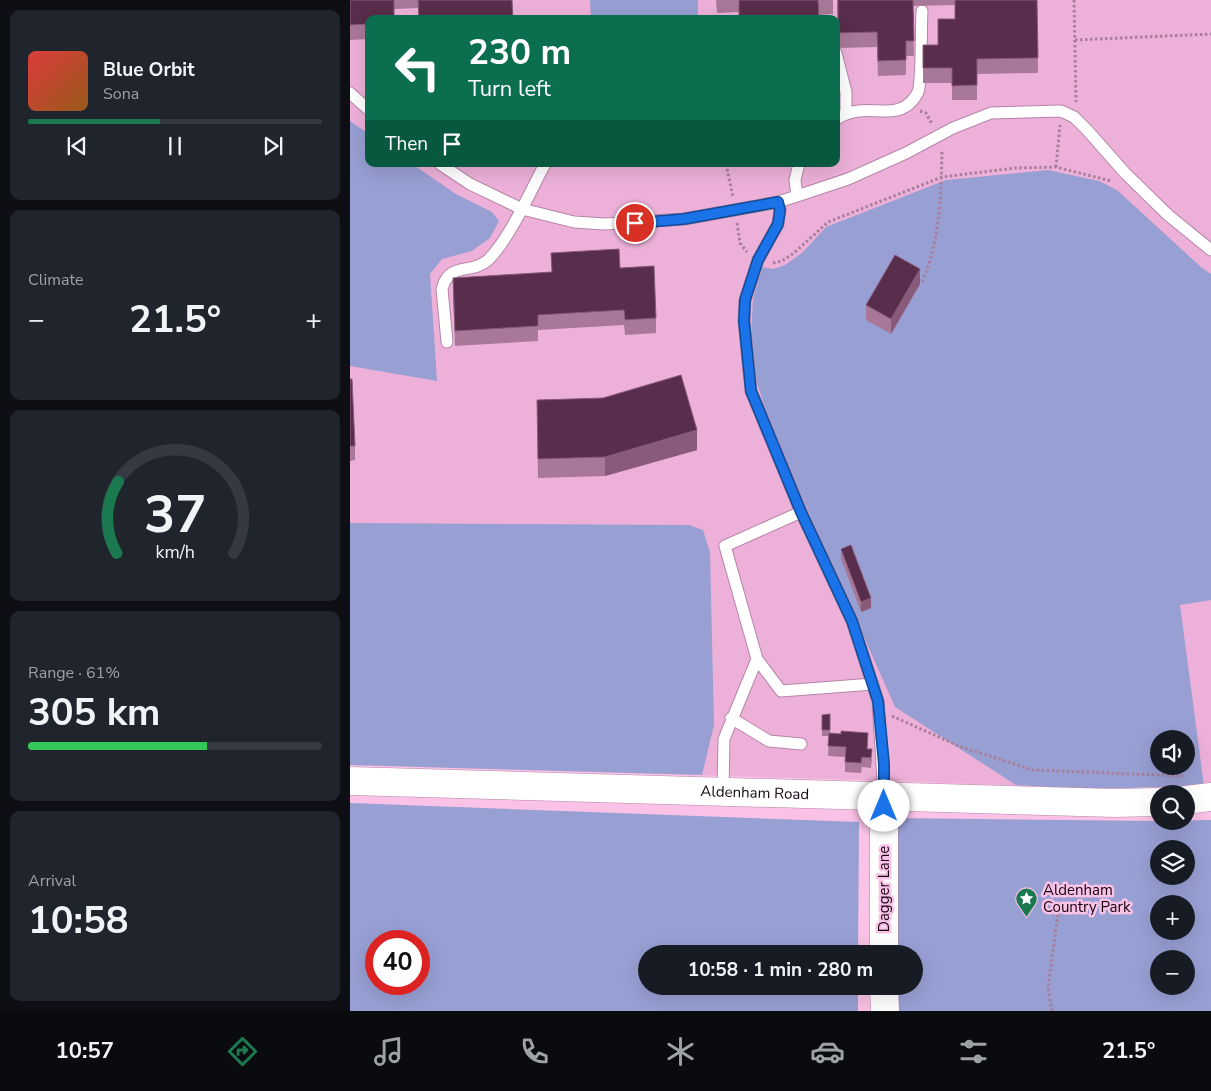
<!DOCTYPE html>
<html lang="en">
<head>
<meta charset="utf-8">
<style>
	:root { --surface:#171b24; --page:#20242c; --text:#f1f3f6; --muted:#9ea1a6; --line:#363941; --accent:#1a794f }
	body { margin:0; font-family:"Nunito Sans",sans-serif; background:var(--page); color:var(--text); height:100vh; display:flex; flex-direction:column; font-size:19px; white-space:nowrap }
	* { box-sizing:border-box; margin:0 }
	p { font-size:16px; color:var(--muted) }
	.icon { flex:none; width:28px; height:28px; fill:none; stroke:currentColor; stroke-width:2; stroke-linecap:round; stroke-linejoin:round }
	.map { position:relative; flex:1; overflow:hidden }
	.panel { display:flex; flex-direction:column; gap:10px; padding:10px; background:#0d0f14; width:350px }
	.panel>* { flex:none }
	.top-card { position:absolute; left:15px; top:15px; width:475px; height:152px; border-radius:10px; box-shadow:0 5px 20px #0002; background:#0b6e4f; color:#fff; overflow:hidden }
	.tools { position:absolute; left:800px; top:730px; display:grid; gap:10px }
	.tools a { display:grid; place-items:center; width:45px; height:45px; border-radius:50%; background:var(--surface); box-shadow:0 5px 20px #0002; font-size:25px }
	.speed { position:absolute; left:15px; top:930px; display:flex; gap:10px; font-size:25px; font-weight:700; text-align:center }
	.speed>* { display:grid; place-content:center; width:65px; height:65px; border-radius:50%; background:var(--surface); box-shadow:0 5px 20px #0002; line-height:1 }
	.speed .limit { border:8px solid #d22; background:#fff; color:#111 }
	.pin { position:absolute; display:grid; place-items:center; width:42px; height:42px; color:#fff; margin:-21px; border:2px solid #fff; border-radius:50%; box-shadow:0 1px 5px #0007 }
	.me { position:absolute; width:55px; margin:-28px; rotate:0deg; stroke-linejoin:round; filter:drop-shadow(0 0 4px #0008) }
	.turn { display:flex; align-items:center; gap:18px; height:105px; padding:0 20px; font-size:22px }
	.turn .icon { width:65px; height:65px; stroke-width:2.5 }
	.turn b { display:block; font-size:35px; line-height:42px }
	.then { display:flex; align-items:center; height:48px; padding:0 20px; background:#0003; gap:10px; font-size:19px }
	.big { font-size:38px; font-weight:700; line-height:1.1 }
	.panel .tile { flex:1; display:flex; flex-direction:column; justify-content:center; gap:8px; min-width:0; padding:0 18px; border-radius:10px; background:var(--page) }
	.panel .dial { align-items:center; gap:0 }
	.dial svg { height:130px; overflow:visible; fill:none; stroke:var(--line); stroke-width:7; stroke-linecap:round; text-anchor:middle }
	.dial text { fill:var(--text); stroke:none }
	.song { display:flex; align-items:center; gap:15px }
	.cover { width:60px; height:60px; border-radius:8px; background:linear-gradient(135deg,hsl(0 70% 55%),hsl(30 70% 35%)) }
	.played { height:5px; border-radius:2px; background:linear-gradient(90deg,var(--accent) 45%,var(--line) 45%) }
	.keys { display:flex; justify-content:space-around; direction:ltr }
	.heat { display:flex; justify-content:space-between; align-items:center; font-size:28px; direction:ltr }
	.charge { height:8px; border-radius:4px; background:linear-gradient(90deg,#34c759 61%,var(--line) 0) }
	.trip { position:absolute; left:288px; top:945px; width:285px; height:50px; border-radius:25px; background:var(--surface); box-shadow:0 5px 20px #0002; font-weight:700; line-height:50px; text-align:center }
	.tab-bar { display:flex; height:80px; justify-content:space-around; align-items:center; background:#090b0e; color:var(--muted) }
	.tab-bar .icon { width:35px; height:35px }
	.tab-bar .on { color:var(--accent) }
	.tab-bar b { font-size:22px; color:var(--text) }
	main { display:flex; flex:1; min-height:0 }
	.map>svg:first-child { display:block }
</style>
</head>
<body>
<main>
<section class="panel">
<div class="tile">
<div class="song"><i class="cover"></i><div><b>Blue Orbit</b><p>Sona</p></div></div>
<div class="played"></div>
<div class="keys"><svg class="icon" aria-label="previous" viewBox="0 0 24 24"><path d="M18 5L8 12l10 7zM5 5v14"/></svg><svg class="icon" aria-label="pause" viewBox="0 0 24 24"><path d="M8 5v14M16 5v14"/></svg><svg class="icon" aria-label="next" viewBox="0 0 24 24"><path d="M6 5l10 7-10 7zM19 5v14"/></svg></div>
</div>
<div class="tile"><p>Climate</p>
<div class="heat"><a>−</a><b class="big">21.5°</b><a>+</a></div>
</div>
<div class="tile dial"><svg viewBox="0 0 100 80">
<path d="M14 69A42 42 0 1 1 86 69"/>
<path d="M14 69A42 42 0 0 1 15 25" stroke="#1a794f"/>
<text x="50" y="56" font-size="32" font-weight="700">37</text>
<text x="50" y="72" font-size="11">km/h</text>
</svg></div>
<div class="tile"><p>Range · 61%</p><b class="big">305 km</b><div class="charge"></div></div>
<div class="tile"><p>Arrival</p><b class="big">10:58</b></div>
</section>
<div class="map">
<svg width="861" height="1011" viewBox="0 0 861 1011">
	<rect width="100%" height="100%" fill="#f9c2e6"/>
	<path fill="#edb1d9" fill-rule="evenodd" d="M0,0H861V785L734,789L552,781L0,765ZM19,19H486V164H19ZM809,739H836V766H809Z"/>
	<path fill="#989fd3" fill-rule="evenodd" d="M240,0H348V19H241Z
		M0,121L19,134V164H62L106,194L142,212L149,221L140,238L122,251L92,259L80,274L87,381L0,366Z
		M698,170L749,181L767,190L852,268L861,274V600L830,605L854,786L734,789L666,785L545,707L420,425L405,376L401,336L403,299L412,267L423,269L435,265L453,252L476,227L596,180ZM809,739H836V766H809Z
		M0,523L339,525L353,530L360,552L364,725L352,775L0,765Z
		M0,803L509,822L508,954H296V986H508V1011H0ZM26,941H69V984H26Z
		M545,818L809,821L861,820V1011H547V986H564V954H546ZM809,849H836V876H809ZM809,904H836V931H809ZM809,959H836V986H809Z"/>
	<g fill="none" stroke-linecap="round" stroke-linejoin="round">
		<defs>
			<path id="service" d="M486,53L496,92V113
				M0,93L19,110
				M486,119C502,109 515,110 534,111C549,112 561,106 568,92C572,82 571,25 572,11
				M90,164L120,184L172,209L224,222L255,224L334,219L428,202L447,196L498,179L556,153L603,128L641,113L711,111L724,117L738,131L775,173L818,215L861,250
				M447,196L445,180L449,164
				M428,202L430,210L428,224L408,260L395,300L394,321L401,391L451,512L502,621L528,701L534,795
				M97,342L92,289C99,261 122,275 138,260C159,240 181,190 195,164
				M407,659L431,691L523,684
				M381,718L419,741L451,744
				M373,790L374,739L407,659L375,546L451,512"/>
			<g id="tertiary">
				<path id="s1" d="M0,781L765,803L809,802"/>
				<path d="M534,795V954"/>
				<path d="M836,800L861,797"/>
				<path d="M534,986L535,1011"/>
			</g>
		</defs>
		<use href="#service" stroke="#b784a7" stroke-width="13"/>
		<use href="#tertiary" stroke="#b784a7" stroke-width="29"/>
		<path stroke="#a87e9a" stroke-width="3" stroke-dasharray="2.5 2.5" stroke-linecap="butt" d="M724,0L726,102
			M725,40L861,34
			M570,111L576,113L582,124
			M376,164L383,197
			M706,167L710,125
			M387,223L390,243L397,252
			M423,263L432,261L444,253L478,222L592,177L665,168L706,167L761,181
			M572,282C590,242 591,194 592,151
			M542,716L611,747L683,770L833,776
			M702,1011L698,988L708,913"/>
		<use href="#service" stroke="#fff" stroke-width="11"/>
		<use href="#tertiary" stroke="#fff" stroke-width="28"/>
	</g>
	<path fill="#a97899" d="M0,0H162L163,19H68V8L44,9L19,19V39L0,40Z
		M366,0H483V14L469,15V19H389V12L367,13Z
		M487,0H687L688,73L627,74V100H602V83H573V45H588L605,19V5L563,6L564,56H556V75L528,76L527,47L488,48Z
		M201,253L270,268L306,318V333L275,335L274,325L188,330V341L105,346L103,293V278L202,272Z
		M570,284L541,334L516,320V305Z
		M0,379L5,446V460L0,461Z
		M187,400L347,450L255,476L188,478Z
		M491,549L521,608L511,612L491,559Z
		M480,714V733L518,743L517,749L522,759L521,768L512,767L511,773L495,772V757L478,756L479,736H472V715Z"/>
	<path fill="#895a7a" d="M570,269V284L541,334V319Z
		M347,430V450L255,476V457Z
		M521,598V608L511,612V602Z"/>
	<path fill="#592d4c" stroke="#895a7a" d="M0,0H44V19H19V24L0,25Z
		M68,0H162L163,19H69Z
		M389,0H468L469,19H389Z
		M488,0H563L564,41H556V60L528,61L527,32L488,33Z
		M605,0H687L688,58L627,59V85L602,86V68H573V45H588V19H605Z
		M269,249L270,268L304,266L306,318L275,320L274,310L188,315V326L105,331L103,278L202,272L201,253Z
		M545,255L570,269L541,319L516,305Z
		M331,375L347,430L255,457L188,459L187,400L253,398Z
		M0,379H2L5,446H0Z
		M501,545L521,598L511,602L491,549Z
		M480,714V730H472V715Z
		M491,731L518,733L517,749H522L521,758L512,757L511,763L495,762L496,747L478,746L479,733L491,734Z"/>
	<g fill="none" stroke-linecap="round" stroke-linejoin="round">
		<defs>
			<path id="route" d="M285,223L334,219L428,202L430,210L428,224L408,260L395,300L394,321L401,391L451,512L502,621L528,701L534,764V806"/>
		</defs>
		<use href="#route" stroke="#114b97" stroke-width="12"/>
		<use href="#route" stroke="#1a73e8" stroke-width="9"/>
	</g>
	<defs>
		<symbol id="sight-pin" viewBox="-11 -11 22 30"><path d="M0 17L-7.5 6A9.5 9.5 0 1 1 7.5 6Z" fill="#1a794f" stroke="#f9c2e6"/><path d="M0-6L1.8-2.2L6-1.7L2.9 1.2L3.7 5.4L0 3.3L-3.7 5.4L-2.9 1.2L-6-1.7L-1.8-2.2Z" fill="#fff"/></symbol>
	</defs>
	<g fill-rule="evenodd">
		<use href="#sight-pin" x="664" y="886" width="25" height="34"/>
	</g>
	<g text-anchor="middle" stroke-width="5" stroke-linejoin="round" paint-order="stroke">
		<g font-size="15" fill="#150511" stroke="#f9c2e6">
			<text dy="5" stroke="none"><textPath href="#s1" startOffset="405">Aldenham Road</textPath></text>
			<text transform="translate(534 889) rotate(-90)" y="5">Dagger Lane</text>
		</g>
		<g font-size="15" fill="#150511" stroke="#f9c2e6" text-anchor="start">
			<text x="693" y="895">Aldenham<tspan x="693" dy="17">Country Park</tspan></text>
		</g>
	</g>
</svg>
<div class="tools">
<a><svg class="icon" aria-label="sound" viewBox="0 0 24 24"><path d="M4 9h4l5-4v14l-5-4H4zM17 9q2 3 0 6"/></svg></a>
<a><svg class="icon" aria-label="search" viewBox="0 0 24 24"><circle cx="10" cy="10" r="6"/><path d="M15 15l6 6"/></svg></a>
<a><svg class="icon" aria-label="layers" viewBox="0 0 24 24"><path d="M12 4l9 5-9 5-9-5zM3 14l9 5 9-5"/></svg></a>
<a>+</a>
<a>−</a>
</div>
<div class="speed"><div class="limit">40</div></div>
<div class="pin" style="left:285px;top:223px;background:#d93025"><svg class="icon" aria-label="arrive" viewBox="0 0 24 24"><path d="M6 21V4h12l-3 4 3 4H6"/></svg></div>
<svg class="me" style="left:534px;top:806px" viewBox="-20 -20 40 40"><circle r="19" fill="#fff"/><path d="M0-13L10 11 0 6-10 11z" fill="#1a73e8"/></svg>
<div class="trip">10:58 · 1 min · 280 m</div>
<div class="top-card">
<div class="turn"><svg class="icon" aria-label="left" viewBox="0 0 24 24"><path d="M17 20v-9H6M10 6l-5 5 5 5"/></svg><div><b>230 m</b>Turn left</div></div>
<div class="then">Then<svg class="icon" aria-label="arrive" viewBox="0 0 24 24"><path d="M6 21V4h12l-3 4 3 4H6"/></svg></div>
</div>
</div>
</main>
<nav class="tab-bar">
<b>10:57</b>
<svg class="icon on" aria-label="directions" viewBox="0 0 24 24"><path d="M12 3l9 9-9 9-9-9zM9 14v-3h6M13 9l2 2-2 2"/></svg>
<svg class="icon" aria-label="music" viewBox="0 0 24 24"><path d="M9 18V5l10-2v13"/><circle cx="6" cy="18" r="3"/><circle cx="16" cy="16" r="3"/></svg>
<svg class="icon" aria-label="phone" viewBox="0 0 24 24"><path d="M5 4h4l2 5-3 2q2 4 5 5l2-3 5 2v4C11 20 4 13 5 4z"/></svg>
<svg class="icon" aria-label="climate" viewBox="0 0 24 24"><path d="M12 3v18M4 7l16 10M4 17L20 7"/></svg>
<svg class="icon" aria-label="car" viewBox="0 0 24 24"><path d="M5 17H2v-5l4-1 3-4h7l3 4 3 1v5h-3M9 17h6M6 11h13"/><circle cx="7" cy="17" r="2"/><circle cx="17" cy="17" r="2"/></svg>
<svg class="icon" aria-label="filters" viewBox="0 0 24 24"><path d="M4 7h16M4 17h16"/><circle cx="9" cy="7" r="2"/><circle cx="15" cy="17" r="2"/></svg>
<b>21.5°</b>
</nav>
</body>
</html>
